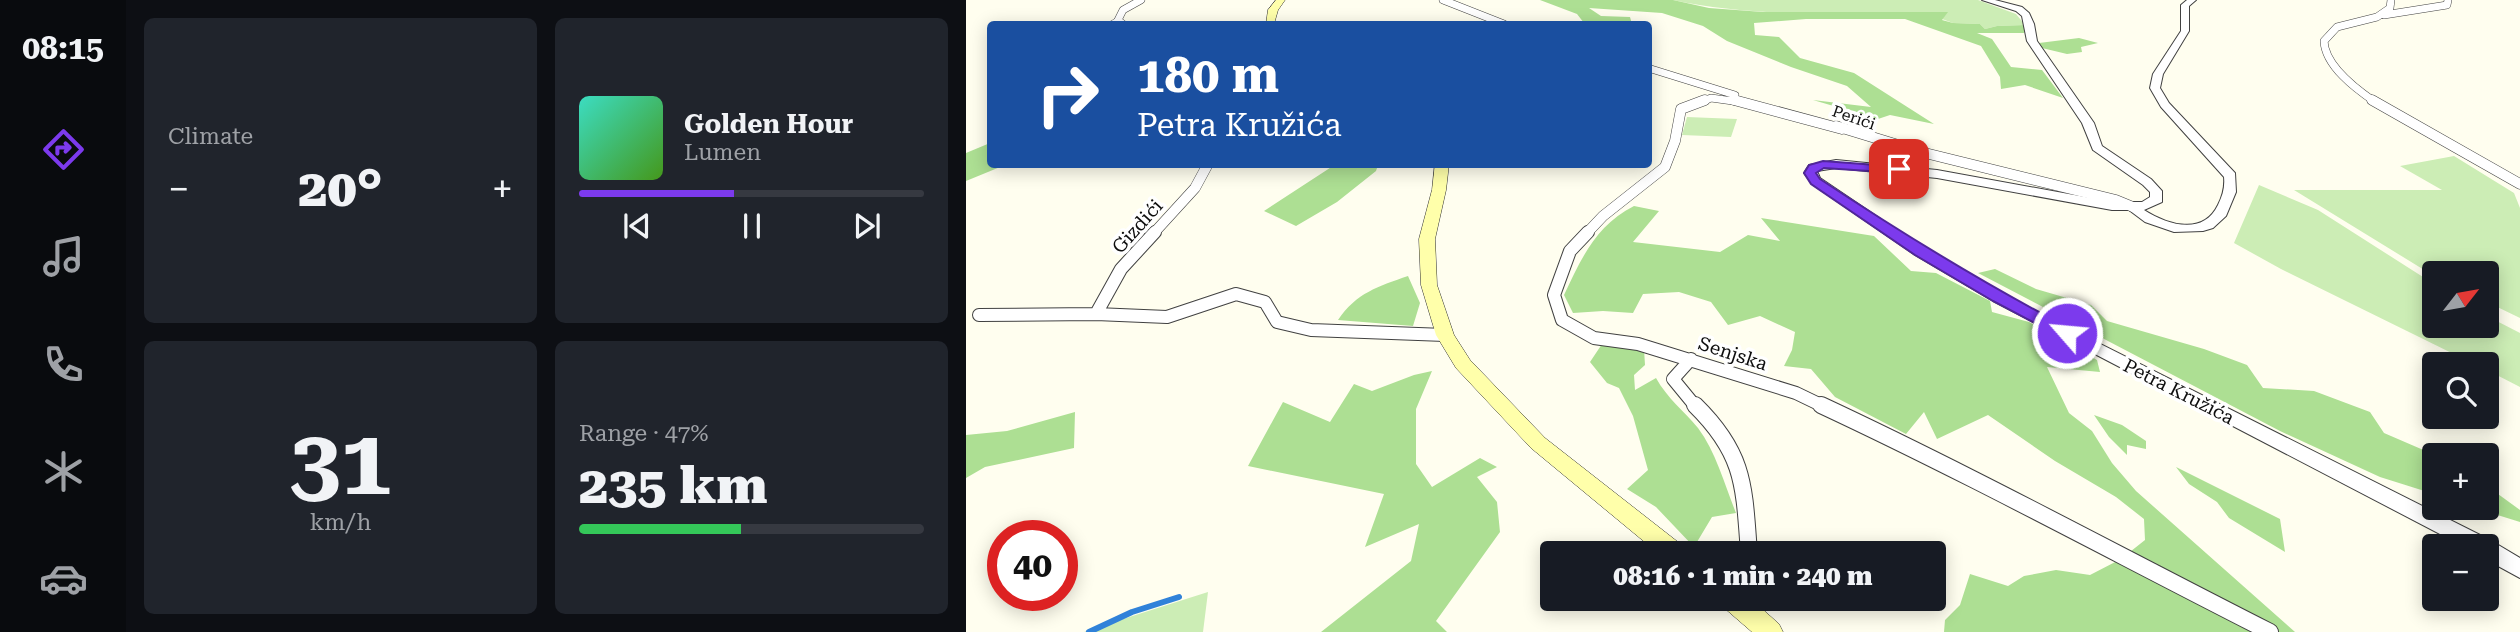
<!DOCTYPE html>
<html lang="en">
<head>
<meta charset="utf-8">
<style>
	:root { --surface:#171b24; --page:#20242c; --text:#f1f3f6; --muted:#9ea1a6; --line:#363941; --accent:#7c3aed }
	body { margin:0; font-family:"Roboto Serif",serif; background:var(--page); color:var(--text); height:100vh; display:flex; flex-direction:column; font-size:26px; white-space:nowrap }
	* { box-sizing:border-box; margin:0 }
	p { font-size:23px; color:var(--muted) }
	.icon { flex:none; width:38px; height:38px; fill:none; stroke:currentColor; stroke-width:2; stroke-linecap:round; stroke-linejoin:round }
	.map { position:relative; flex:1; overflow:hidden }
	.sheet { display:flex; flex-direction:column; gap:18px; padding:18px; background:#0d0f14; width:840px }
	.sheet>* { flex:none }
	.banner { position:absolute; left:21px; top:21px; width:665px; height:147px; border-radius:7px; box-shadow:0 4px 18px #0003; background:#1a4fa0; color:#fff; overflow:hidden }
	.needle { width:46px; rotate:59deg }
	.controls { position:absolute; left:1456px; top:261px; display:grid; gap:14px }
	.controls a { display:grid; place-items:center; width:77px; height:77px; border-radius:7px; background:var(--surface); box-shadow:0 4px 18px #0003; font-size:35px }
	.speed { position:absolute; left:21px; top:520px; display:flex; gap:14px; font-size:35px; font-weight:700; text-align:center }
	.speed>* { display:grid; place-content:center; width:91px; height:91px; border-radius:50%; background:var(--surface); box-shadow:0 4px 18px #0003; line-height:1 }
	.speed .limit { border:10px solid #d22; background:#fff; color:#111 }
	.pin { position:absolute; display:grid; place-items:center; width:60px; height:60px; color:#fff; margin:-30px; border-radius:14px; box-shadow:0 4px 10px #0006 }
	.me { position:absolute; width:77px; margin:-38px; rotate:297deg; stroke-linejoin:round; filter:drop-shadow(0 0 5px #0008) }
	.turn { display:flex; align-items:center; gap:24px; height:147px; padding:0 35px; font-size:32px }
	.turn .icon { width:91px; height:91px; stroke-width:2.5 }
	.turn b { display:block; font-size:49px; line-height:60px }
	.big { font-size:52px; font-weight:800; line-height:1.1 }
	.sheet .widget { flex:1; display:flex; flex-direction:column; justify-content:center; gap:10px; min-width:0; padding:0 24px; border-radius:10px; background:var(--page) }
	.sheet .dial { align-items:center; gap:0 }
	.dial b { font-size:91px; line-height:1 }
	.song { display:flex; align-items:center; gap:21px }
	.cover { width:84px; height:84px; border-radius:10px; background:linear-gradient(135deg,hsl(170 70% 55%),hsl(100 70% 35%)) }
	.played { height:7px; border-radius:4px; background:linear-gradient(90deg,var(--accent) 45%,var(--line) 45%) }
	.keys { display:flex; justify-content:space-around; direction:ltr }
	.heat { display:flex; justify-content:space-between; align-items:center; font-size:38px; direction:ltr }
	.charge { height:10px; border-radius:5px; background:linear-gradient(90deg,#34c759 47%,var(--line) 0) }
	.sheet .tiles { flex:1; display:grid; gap:18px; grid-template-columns:repeat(2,1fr) }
	.trip { position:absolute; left:574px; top:541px; width:406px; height:70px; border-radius:7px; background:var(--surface); box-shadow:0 4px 18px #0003; font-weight:800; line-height:70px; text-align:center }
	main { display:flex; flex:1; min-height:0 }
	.dock { display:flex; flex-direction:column; width:126px; justify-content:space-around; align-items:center; background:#090b0e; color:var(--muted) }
	.dock .icon { width:49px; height:49px }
	.dock .on { color:var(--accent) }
	.dock b { font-size:32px; color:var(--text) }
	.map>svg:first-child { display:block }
</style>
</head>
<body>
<main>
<nav class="dock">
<b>08:15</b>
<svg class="icon on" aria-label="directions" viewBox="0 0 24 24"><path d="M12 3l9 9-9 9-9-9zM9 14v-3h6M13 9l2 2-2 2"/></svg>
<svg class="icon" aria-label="music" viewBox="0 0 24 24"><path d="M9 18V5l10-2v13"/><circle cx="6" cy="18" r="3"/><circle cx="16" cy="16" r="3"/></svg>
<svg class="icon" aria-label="phone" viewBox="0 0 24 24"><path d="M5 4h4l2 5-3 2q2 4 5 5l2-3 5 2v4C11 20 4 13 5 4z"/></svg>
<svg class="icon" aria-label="climate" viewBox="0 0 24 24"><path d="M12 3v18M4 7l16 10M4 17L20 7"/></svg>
<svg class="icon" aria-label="car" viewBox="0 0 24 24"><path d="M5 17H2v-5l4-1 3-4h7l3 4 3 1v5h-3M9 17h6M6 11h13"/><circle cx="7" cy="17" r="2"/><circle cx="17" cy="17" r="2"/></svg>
</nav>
<section class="sheet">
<div class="tiles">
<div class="widget"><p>Climate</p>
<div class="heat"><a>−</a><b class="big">20°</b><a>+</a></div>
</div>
<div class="widget">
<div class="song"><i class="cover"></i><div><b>Golden Hour</b><p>Lumen</p></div></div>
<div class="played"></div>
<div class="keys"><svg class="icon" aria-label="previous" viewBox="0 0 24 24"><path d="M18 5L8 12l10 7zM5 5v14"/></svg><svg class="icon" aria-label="pause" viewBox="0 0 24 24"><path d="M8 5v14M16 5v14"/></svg><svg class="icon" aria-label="next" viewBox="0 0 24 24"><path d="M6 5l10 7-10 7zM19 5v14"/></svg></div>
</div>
<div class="widget dial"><b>31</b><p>km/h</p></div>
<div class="widget"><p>Range · 47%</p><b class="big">235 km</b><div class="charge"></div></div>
</div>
</section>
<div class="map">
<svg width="1554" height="632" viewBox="0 0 1554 632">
	<rect width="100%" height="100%" fill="#fffeef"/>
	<path fill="#ccedb5" d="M707,0H1012L1050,14L1059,25L1031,26L1019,29L1014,24L987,23L976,19L981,12C890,13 796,19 707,0Z
		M721,117L771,119L765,137L716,135Z
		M1488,156L1548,193L1554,208V318L1521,302V273H1468V276L1328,190H1476L1434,166Z
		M1293,185L1352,210L1468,284V326H1521V316L1554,333V387L1521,370V364H1508L1315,269L1268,243Z
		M242,592L237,632H118L135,626Z"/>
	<path fill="#addf93" d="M574,0H707L743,8L797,12H982L976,20L987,23L1014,24L1019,29L1031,26L1059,25L1058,33H1011L1026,39L1045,67L1076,70L1097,98L1059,85L1035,89L1034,77L1015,46L939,19H840L788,23L789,35L813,37L834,58L888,73L968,124L924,115L912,119L847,100L905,107L881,86L825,67L761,41L737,26L696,13L623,8L635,16L664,17L666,24L618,23L611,14Z
		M1113,38L1132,43L1115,47L1116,52L1101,54L1076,48L1073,43Z
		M24,143V164L39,165L0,181V153Z
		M370,164L412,165L410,171L371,202L330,226L298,211Z
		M668,206L693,211L667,242L754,252L782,235L814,241L795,218L908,236L945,271L970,273L1024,301L1026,312L1063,322L1131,360L1134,372L1081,367L1103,413L1126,431L1146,463L1170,491L1329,632H978L979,620L994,605L1004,574L1042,586L1058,576L1090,570L1124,575L1155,559L1179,540L1178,519L1150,497L1089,461L1022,415L971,439L958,412L940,434L869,397L845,369L818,366L826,350L829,332L794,316L762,325L745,302L713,292L677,294L667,313L637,311L607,313L598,295C615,259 630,225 668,206Z
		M1029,269L1070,289L1125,305L1141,321L1238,349L1281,365L1297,388L1348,391L1404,412L1418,433L1469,455L1468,494L1414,477L1314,431L1012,273Z
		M442,276L454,303L447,326L372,320C390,293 413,286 442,276Z
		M636,344L678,349L679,365L668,375L669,390L690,378C701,398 718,411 732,428C750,452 759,486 770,513L746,517L728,547L690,507L661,489L682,470L667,416L653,388L641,383L624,362Z
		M466,371L450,409V464L466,487L514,458L531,467L511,477L531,502L534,532L470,621L481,632H355L445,561L453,524L399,547L418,494L282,466L317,402L364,422L388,384L406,391L448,375Z
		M109,412L108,448L19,467L0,478V435L41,431Z
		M1128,415L1156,425L1180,441V449L1161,445V455L1143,437Z
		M1210,467L1314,519L1319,552L1263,518L1251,502L1223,484Z
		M1521,486L1554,510V522L1509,508H1521Z"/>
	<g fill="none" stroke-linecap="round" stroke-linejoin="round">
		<path stroke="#3082d9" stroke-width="6" d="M123,632L166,612L213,597"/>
		<defs>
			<path id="pedestrian" d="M145,24L152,20"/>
			<path id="minor-far3" d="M477,0L538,24
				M1418,15L1481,5L1482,0
				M157,24L152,20L157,10L175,0
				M682,68L769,95
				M735,102L745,98L774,102
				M1409,102C1390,89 1359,66 1358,41L1371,27L1411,17L1424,8L1425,0"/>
			<path id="minor-far2" d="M768,100L876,129
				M1406,100L1554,184
				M870,126L955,152L1150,200L1167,207
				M187,234L229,188L242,164
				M620,234L637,216L699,167L709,141L715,109L739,100"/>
			<path id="minor-far1" d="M622,232L604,251L588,295L596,320L628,338L672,344L830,393L859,407
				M130,314L155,269L189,232
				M13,315L130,314L201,317L270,294L299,302L311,322L345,330L479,335
				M725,359L707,379L730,407"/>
			<path id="minor" d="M729,405C779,454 778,486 783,553
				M855,405C1007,476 1154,556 1304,632"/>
			<path id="tertiary" d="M1016,0H1029L1056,7L1063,13L1068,24L1071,41L1128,123L1136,146L1185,179L1196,191V202L1178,210C1202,225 1237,236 1252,205C1257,195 1259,187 1258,177L1195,107L1184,88L1187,74L1215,31V5L1221,0H1230L1223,6V31L1197,74L1194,88L1203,103L1269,173L1270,192L1260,216L1247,228L1237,231L1208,232L1179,222L1163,210H1146L971,178L870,168L851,171L854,178L959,249L1037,295L1524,540L1554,558V578L1521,560V546H1497L1027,301L949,255L846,184L838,173L843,165L870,160L971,170L1146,202H1176L1184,197V192L1177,185L1127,150L1116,123L1061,41L1056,16L1050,11Z"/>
			<path id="secondary" d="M310,0H319L312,10L308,24H300L302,10Z
				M469,164H483L480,190L469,239L471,285L488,335L504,360L579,438L717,546L721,553H692L565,448L490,368L470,335L455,285L453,239L466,190Z
				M753,598H784L813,624L817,632H786L756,606Z"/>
		</defs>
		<use href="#pedestrian" stroke="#414141" stroke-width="6"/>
		<use href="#minor-far3" stroke="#414141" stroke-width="8"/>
		<use href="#minor-far2" stroke="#414141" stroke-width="11"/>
		<use href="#minor-far1" stroke="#414141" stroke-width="14"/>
		<use href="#minor" stroke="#414141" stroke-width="18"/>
		<use href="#tertiary" stroke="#414141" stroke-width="2"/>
		<use href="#secondary" stroke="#303030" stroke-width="1"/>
		<use href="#pedestrian" stroke="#fff" stroke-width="5"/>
		<use href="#minor-far3" stroke="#fff" stroke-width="7"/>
		<use href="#minor-far2" stroke="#fff" stroke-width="10"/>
		<use href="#minor-far1" stroke="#fff" stroke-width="12"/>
		<use href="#minor" stroke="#fff" stroke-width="16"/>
		<use href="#tertiary" fill="#fff" fill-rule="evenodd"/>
		<use href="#secondary" fill="#ffa" fill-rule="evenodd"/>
	</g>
	<path fill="#7c3aed" stroke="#51269a" stroke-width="2" d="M857,161L937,167V172L933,173L858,168L850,173L854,179C937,234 1018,284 1107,330L1109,333L1107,337H1095L1027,301L949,255L845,184L838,173L843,165Z"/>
	<g text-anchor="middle" stroke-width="7" stroke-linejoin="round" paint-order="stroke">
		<g font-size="16" fill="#0e0e0e" stroke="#fff">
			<text transform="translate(888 117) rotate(19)" y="6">Perići</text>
		</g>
		<g font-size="19" fill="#0e0e0e" stroke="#fff">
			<text transform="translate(171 226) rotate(-48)" y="7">Gizdići</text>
			<text transform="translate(767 353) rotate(18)" y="7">Senjska</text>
			<text transform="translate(1213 391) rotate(27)" y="7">Petra Kružića</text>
		</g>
	</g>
</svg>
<div class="controls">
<a><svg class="needle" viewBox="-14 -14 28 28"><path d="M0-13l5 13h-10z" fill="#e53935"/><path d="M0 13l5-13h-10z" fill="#9ea1a6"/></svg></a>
<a><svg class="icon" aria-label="search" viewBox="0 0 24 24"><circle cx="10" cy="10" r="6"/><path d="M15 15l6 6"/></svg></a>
<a>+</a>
<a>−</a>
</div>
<div class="speed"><div class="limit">40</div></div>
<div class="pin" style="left:933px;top:169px;background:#d93025"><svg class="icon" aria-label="arrive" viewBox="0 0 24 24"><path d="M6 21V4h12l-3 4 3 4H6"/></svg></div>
<svg class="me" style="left:1101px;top:333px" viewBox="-20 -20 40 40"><circle r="17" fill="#7c3aed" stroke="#fff" stroke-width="3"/><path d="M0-11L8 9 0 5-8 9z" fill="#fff"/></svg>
<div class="trip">08:16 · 1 min · 240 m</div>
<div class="banner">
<div class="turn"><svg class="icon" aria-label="right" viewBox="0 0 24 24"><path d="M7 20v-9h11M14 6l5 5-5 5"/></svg><div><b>180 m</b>Petra Kružića</div></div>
</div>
</div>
</main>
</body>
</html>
